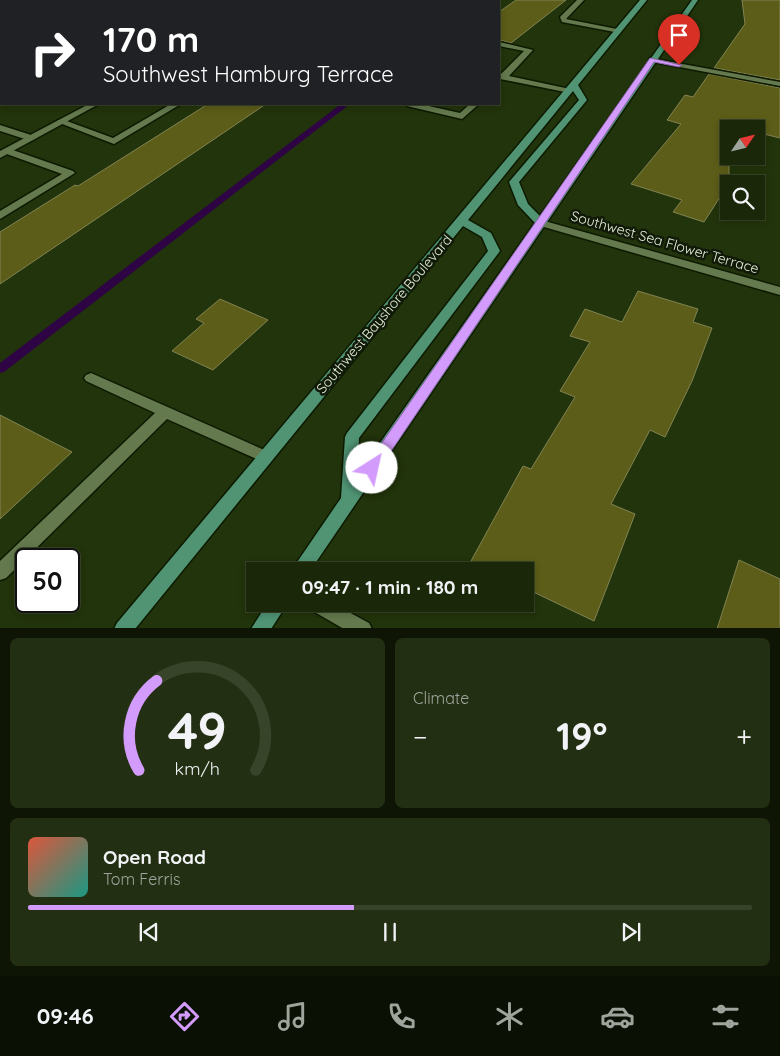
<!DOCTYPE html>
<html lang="en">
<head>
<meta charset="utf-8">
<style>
	:root { --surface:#1a2708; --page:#232f12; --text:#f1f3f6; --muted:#9fa59c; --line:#384429; --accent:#d39cfc }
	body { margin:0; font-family:Quicksand,sans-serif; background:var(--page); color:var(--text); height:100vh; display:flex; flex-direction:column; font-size:19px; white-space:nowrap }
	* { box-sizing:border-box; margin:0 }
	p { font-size:16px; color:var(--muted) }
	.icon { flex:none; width:28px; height:28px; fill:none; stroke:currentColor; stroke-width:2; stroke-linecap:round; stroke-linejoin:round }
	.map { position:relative; height:628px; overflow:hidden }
	.panel { display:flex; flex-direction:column; gap:10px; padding:10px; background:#0e1504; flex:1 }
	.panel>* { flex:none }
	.top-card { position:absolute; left:0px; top:0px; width:500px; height:105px; box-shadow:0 2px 8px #0003,0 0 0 1px var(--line); background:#202124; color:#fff; overflow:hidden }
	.needle { width:32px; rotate:55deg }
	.tools { position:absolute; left:720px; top:120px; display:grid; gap:10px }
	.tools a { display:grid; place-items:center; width:45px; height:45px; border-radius:0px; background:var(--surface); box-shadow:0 2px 8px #0003,0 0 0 1px var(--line); font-size:25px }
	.speed { position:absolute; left:15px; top:548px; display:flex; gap:10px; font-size:25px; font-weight:700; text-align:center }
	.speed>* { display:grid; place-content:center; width:65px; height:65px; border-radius:50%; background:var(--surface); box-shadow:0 2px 8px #0003,0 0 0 1px var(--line); line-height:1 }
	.speed .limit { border:2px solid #111; border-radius:8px; background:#fff; color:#111 }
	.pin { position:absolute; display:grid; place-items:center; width:42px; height:42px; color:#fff; margin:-51px -21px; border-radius:50% 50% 50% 0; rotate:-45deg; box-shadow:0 0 5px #0007 }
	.pin .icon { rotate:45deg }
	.me { position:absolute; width:55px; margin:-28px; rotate:35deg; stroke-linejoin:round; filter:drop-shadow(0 0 4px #0008) }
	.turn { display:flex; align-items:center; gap:18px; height:105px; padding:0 20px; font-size:22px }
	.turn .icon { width:65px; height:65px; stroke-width:2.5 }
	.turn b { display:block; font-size:35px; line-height:42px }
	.big { font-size:38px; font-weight:700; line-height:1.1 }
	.panel .card { flex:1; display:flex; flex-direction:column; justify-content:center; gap:8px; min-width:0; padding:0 18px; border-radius:8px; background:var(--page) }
	.panel .dial { align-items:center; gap:0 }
	.dial svg { height:130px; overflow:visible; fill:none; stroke:var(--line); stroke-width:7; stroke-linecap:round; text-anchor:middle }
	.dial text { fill:var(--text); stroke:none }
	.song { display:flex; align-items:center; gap:15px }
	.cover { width:60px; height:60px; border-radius:8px; background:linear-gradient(135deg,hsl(10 70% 55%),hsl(170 70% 35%)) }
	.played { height:5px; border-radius:2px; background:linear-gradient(90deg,var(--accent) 45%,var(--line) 45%) }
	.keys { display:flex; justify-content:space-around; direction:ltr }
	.heat { display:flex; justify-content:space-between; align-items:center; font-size:28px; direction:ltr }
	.panel .tiles { flex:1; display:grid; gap:10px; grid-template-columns:1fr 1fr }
	.card:last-child { grid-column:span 2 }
	.trip { position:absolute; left:246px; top:562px; width:288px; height:50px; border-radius:0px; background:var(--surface); box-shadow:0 2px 8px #0003,0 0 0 1px var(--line); font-weight:700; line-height:50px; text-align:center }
	.menu { display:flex; height:80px; justify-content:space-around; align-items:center; background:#0a1003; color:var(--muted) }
	.menu .icon { width:35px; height:35px }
	.menu .current { color:var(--accent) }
	.menu b { font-size:22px; color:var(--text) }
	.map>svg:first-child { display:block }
</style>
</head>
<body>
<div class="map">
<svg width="780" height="629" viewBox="0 0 780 629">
	<rect width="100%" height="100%" fill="#22340b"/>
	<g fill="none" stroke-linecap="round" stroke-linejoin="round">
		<path fill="#2e0444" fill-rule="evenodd" d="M341,104H350L4,372L0,373V363Z"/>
	</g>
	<path fill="#5c5d18" stroke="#828353" d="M516,0H566L511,43L499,40V12Z
		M742,0H780V80L714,68L745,24Z
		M709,74L780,88V138L756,132V129H742L729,126V183L704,222L673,212L682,200L631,184L681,124L667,120L685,95L693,97Z
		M208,104H266L0,284V232L75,185L78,186Z
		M638,291L698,309L693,322L712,328L692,381L665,437L650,430L611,504L635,514L594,621L525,588V571H492L471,561L523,466L531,469L575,397L560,391L590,342L570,336L585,309L622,322Z
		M220,299L268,320L213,370L172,351L204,323L196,319Z
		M0,415L72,452L0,519Z
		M739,560L780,579V629H717Z"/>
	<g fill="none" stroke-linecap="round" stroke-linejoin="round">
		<defs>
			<path id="service" d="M208,0H220V1H209Z
				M577,0H584L566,19L617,29L621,31L620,33L562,22L560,17Z
				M0,14H1V18H0Z
				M499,42L533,50L509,76L570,89V93L500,79V75L524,51L499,46Z
				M0,43H1V47H0Z
				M171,104H181L114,144L57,122L58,120H64L113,138Z
				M406,104H420L460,113L470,104H479L462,119L407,106Z
				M0,125L34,136L36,138L31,141L0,131Z
				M7,148L73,171L75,173L0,219V211L62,174L4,153L2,151Z
				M91,373L271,453L274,457L271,461L266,463L261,461L167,419L6,578L0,580V561L155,413L86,381L84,378L86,375Z"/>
			<path id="minor" d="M650,58L780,82V86L653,62L649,60Z
				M89,104H99L0,158V151Z
				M541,220L780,287V295L537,225L536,223L537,221Z
				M308,604H334L369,623L372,629H344L311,610Z"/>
			<path id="secondary" d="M640,0H647L578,85L587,100L519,182L528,204L540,216L692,0H698L310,571H291L341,498L345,437L347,433L488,251L482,237L463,226L135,629H114L117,623ZM573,91L579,100L509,182L518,205L535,223L358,474L359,438L500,251L491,233L468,220Z
				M267,604H287L271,629H251Z"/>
		</defs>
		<use href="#service" stroke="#0d1a00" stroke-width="3"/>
		<use href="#minor" stroke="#0d1a00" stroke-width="3"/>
		<use href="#secondary" stroke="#0d1a00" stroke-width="3"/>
		<use href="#service" fill="#64794e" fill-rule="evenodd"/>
		<use href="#minor" fill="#64794e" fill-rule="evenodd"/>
		<use href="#secondary" fill="#509474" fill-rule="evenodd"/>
	</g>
	<path fill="#d39cfc" stroke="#8965a4" d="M650,58L682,65L679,67L654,62L377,472L372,474L367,472L365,468L367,464Z"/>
	<g text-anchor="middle" stroke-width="5" stroke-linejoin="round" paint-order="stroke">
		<g font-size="14" fill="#e2efd7" stroke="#111908">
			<text transform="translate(665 242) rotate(16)" y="5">Southwest Sea Flower Terrace</text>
			<text transform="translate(384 314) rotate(-50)" y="5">Southwest Bayshore Boulevard</text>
		</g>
	</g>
</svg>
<div class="tools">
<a><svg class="needle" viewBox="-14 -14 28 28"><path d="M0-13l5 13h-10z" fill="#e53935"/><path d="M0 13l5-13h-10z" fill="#9fa59c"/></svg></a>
<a><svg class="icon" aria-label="search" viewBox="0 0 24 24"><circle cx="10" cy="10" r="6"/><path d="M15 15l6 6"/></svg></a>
</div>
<div class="speed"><div class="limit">50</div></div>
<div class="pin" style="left:679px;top:65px;background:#d93025"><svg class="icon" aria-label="arrive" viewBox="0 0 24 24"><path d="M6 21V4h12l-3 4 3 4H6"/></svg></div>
<svg class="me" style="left:372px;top:468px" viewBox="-20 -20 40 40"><circle r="19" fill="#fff"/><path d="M0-13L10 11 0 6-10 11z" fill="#d39cfc"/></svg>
<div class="trip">09:47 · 1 min · 180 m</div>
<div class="top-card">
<div class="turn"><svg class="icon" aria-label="right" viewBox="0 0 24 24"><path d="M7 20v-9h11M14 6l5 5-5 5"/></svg><div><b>170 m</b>Southwest Hamburg Terrace</div></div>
</div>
</div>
<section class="panel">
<div class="tiles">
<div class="card dial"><svg viewBox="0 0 100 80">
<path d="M14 69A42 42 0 1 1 86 69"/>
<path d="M14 69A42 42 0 0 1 25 14" stroke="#d39cfc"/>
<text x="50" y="56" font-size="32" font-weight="700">49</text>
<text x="50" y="72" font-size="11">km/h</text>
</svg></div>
<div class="card"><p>Climate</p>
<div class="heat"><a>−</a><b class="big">19°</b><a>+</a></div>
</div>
<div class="card">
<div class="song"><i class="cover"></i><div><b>Open Road</b><p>Tom Ferris</p></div></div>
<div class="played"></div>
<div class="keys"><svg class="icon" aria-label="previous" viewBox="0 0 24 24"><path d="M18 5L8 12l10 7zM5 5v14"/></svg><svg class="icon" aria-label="pause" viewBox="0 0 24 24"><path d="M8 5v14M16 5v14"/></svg><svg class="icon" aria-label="next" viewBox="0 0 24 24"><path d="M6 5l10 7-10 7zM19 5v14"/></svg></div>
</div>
</div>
</section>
<nav class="menu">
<b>09:46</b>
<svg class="icon current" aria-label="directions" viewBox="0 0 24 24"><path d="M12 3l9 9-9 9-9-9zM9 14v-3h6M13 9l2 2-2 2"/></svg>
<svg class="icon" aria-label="music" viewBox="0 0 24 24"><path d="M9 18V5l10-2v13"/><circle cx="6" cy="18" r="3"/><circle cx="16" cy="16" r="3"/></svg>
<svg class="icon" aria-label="phone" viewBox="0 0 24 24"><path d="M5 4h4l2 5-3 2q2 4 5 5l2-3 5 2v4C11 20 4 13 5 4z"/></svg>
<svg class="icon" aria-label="climate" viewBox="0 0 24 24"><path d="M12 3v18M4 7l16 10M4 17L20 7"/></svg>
<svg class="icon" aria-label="car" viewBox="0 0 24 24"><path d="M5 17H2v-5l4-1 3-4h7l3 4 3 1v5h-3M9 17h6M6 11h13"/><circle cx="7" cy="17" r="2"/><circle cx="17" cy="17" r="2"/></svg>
<svg class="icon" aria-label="filters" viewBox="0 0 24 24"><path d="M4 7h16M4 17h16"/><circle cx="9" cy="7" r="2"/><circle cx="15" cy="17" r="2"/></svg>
</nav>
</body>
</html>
